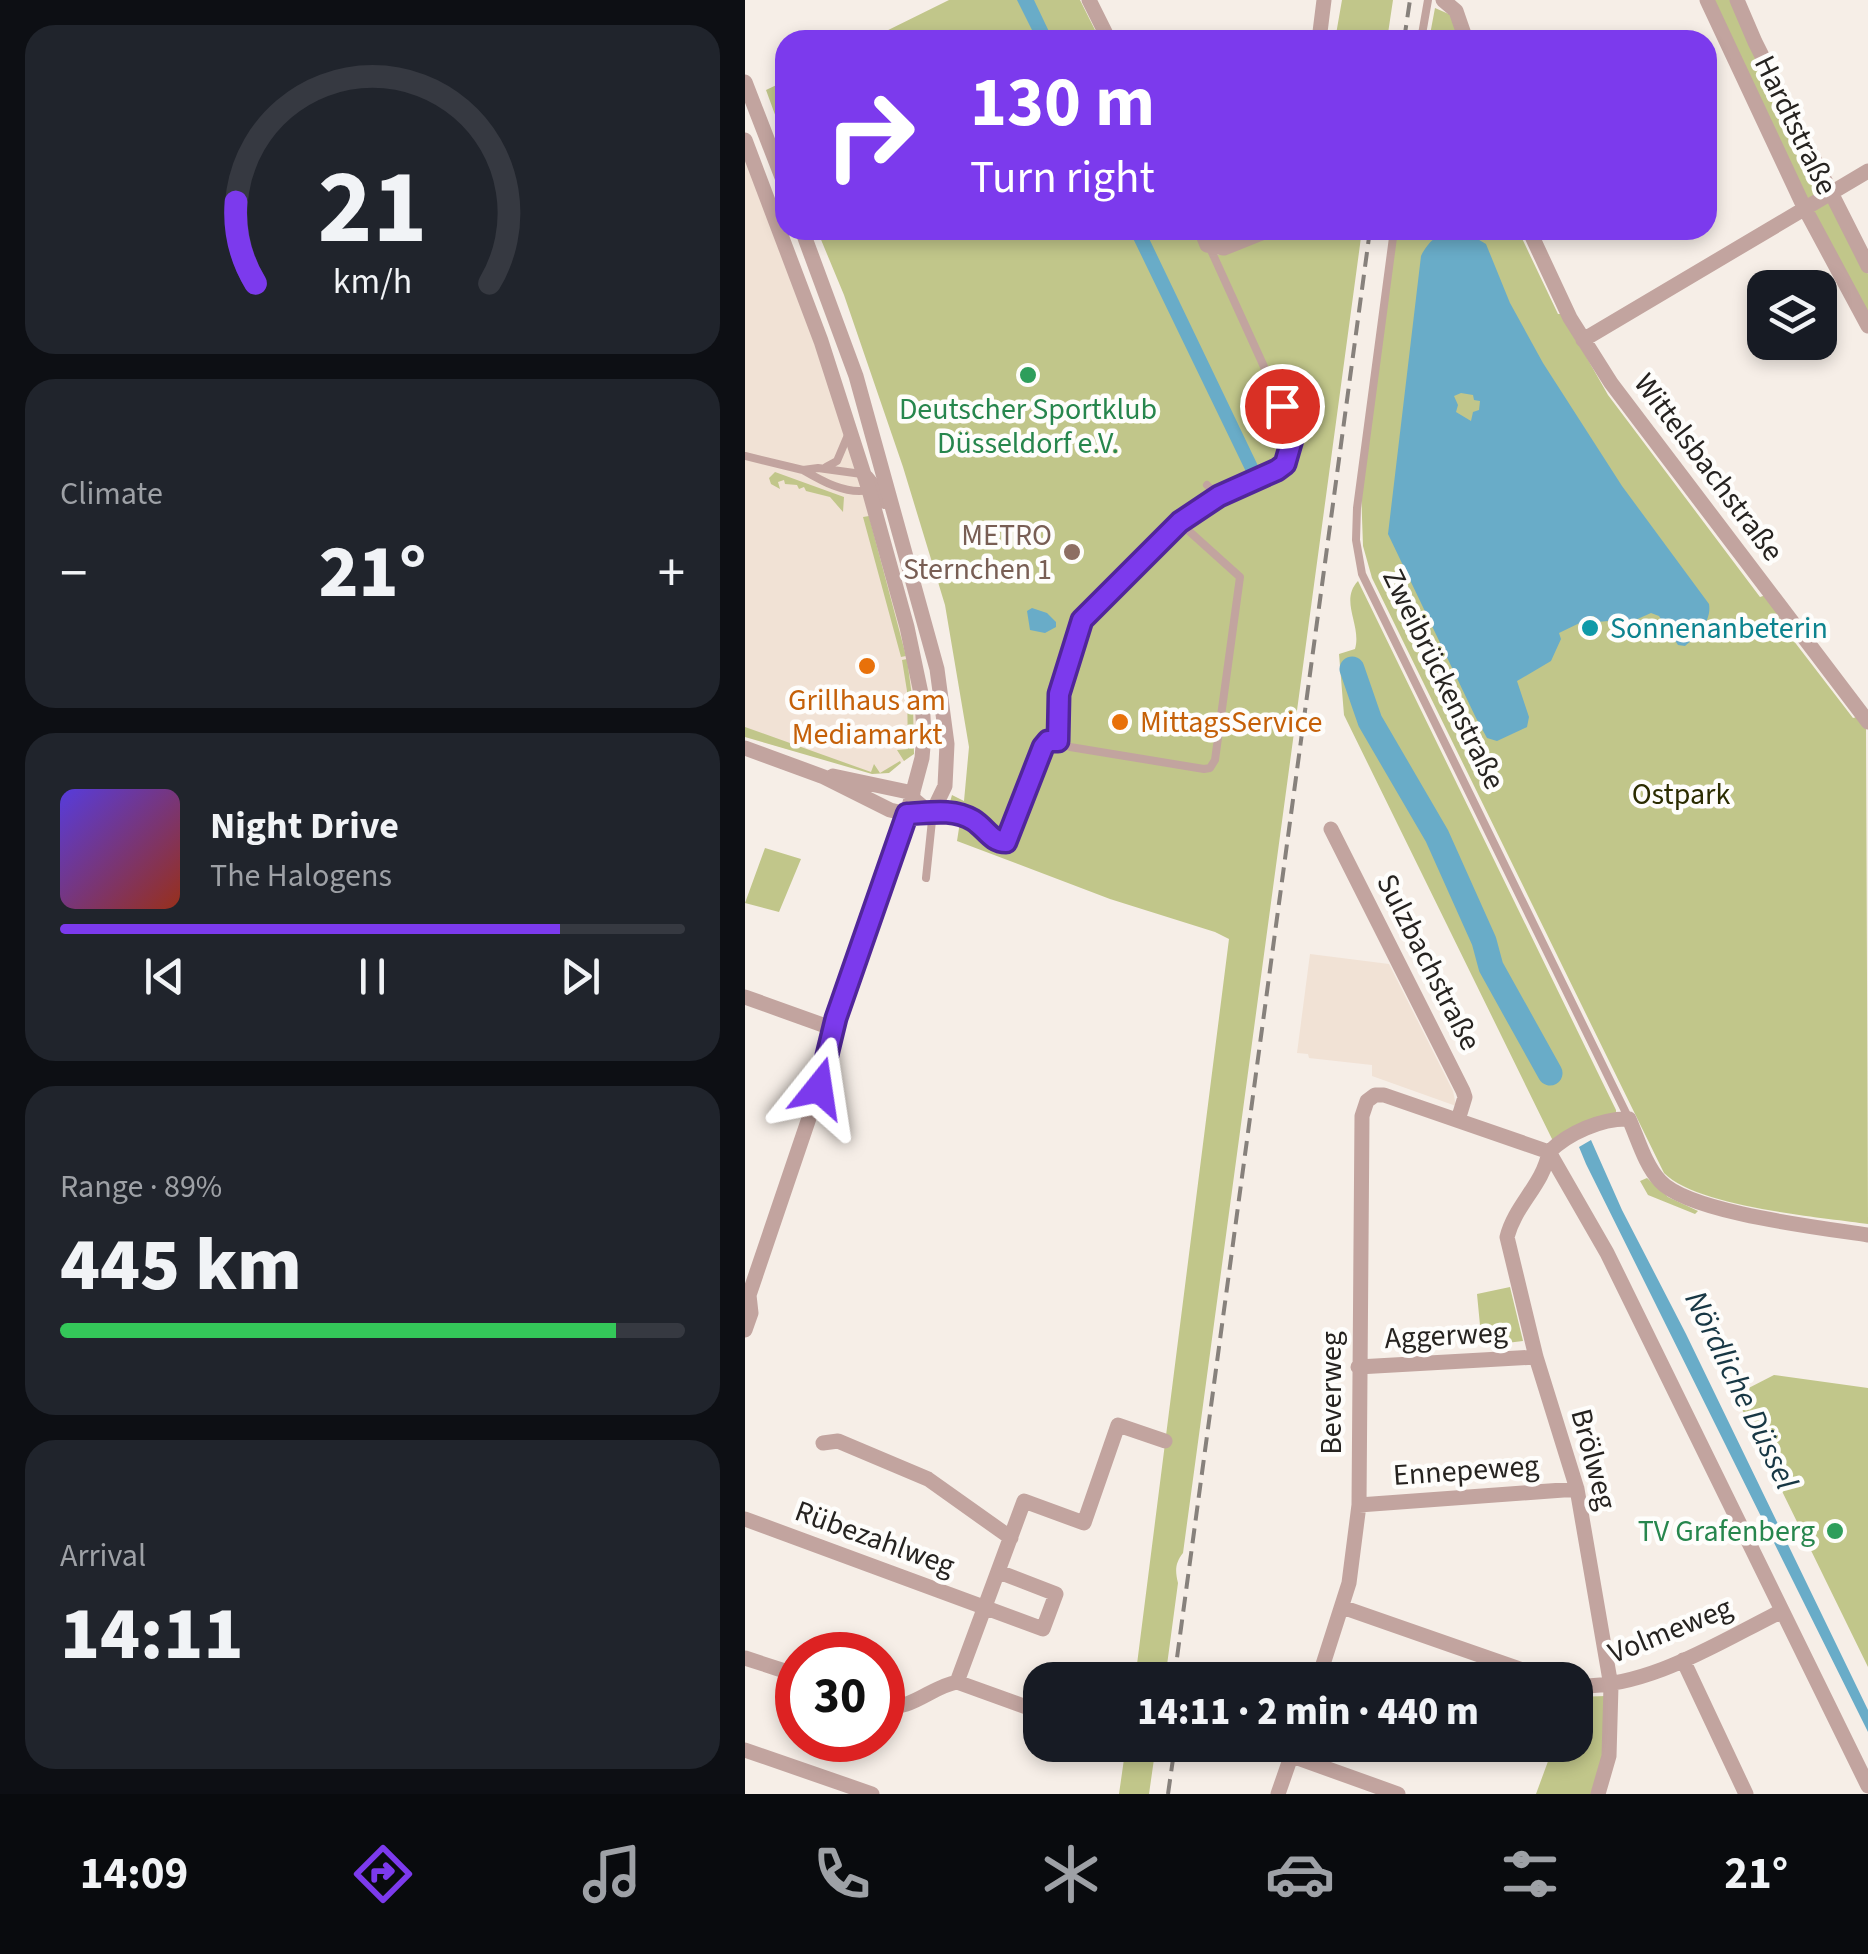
<!DOCTYPE html>
<html lang="en">
<head>
<meta charset="utf-8">
<style>
	:root { --surface:#171b24; --page:#20242c; --text:#f1f3f6; --muted:#9ea1a6; --line:#363941; --accent:#7c3aed }
	body { margin:0; font-family:"Source Sans 3",sans-serif; background:var(--page); color:var(--text); height:100vh; display:flex; flex-direction:column; font-size:38px; white-space:nowrap }
	* { box-sizing:border-box; margin:0 }
	p { font-size:32px; color:var(--muted) }
	.icon { flex:none; width:55px; height:55px; fill:none; stroke:currentColor; stroke-width:2; stroke-linecap:round; stroke-linejoin:round }
	.map { position:relative; flex:1; overflow:hidden }
	.drawer { display:flex; flex-direction:column; gap:25px; padding:25px; background:#0d0f14; width:745px }
	.drawer>* { flex:none }
	.guide { position:absolute; left:30px; top:30px; width:942px; height:210px; border-radius:30px; box-shadow:0 5px 15px #0003; background:#7c3aed; color:#fff; overflow:hidden }
	.controls { position:absolute; left:1002px; top:270px; display:grid; gap:20px }
	.controls a { display:grid; place-items:center; width:90px; height:90px; border-radius:20px; background:var(--surface); box-shadow:0 5px 15px #0003; font-size:50px }
	.speed { position:absolute; left:30px; top:1632px; display:flex; gap:20px; font-size:50px; font-weight:700; text-align:center }
	.speed>* { display:grid; place-content:center; width:130px; height:130px; border-radius:50%; background:var(--surface); box-shadow:0 5px 15px #0003; line-height:1 }
	.speed .limit { border:15px solid #d22; background:#fff; color:#111 }
	.pin { position:absolute; display:grid; place-items:center; width:85px; height:85px; color:#fff; margin:-42px; border:5px solid #fff; border-radius:50%; box-shadow:0 2px 10px #0007 }
	.me { position:absolute; width:110px; margin:-55px; rotate:15deg; stroke-linejoin:round; filter:drop-shadow(0 0 8px #0008) }
	.turn { display:flex; align-items:center; gap:35px; height:210px; padding:0 30px; font-size:45px }
	.turn .icon { width:130px; height:130px; stroke-width:2.5 }
	.turn b { display:block; font-size:70px; line-height:85px }
	.big { font-size:75px; font-weight:800; line-height:1.1 }
	.drawer .tile { flex:1; display:flex; flex-direction:column; justify-content:center; gap:15px; min-width:0; padding:0 35px; border-radius:30px; background:var(--page) }
	.drawer .dial { align-items:center; gap:0 }
	.dial svg { height:260px; overflow:visible; fill:none; stroke:var(--line); stroke-width:7; stroke-linecap:round; text-anchor:middle }
	.dial text { fill:var(--text); stroke:none }
	.song { display:flex; align-items:center; gap:30px }
	.cover { width:120px; height:120px; border-radius:15px; background:linear-gradient(135deg,hsl(250 70% 55%),hsl(10 70% 35%)) }
	.played { height:10px; border-radius:5px; background:linear-gradient(90deg,var(--accent) 80%,var(--line) 80%) }
	.keys { display:flex; justify-content:space-around; direction:ltr }
	.heat { display:flex; justify-content:space-between; align-items:center; font-size:55px; direction:ltr }
	.charge { height:15px; border-radius:8px; background:linear-gradient(90deg,#34c759 89%,var(--line) 0) }
	.trip { position:absolute; left:278px; top:1662px; width:570px; height:100px; border-radius:30px; background:var(--surface); box-shadow:0 5px 15px #0003; font-weight:800; line-height:100px; text-align:center }
	.menu { display:flex; height:160px; justify-content:space-around; align-items:center; background:#090b0e; color:var(--muted) }
	.menu .icon { width:70px; height:70px }
	.menu .active { color:var(--accent) }
	.menu b { font-size:45px; color:var(--text) }
	main { display:flex; flex:1; min-height:0 }
	.map>svg:first-child { display:block }
</style>
</head>
<body>
<main>
<section class="drawer">
<div class="tile dial"><svg viewBox="0 0 100 80">
<path d="M14 69A42 42 0 1 1 86 69"/>
<path d="M14 69A42 42 0 0 1 8 44" stroke="#7c3aed"/>
<text x="50" y="56" font-size="32" font-weight="700">21</text>
<text x="50" y="72" font-size="11">km/h</text>
</svg></div>
<div class="tile"><p>Climate</p>
<div class="heat"><a>−</a><b class="big">21°</b><a>+</a></div>
</div>
<div class="tile">
<div class="song"><i class="cover"></i><div><b>Night Drive</b><p>The Halogens</p></div></div>
<div class="played"></div>
<div class="keys"><svg class="icon" aria-label="previous" viewBox="0 0 24 24"><path d="M18 5L8 12l10 7zM5 5v14"/></svg><svg class="icon" aria-label="pause" viewBox="0 0 24 24"><path d="M8 5v14M16 5v14"/></svg><svg class="icon" aria-label="next" viewBox="0 0 24 24"><path d="M6 5l10 7-10 7zM19 5v14"/></svg></div>
</div>
<div class="tile"><p>Range · 89%</p><b class="big">445 km</b><div class="charge"></div></div>
<div class="tile"><p>Arrival</p><b class="big">14:11</b></div>
</section>
<div class="map">
<svg width="1123" height="1794" viewBox="0 0 1123 1794">
	<rect width="100%" height="100%" fill="#f6eee7"/>
	<path fill="#f1e2d5" d="M0,142L75,341L175,699L165,750L160,760L141,773H127L0,737Z
		M565,954L644,964L708,1091L711,1106L627,1076V1065L564,1058L563,1054L552,1053Z"/>
	<path fill="#c1c68a" d="M204,0H335L355,40H123Z
		M597,0H648L642,40H590Z
		M966,0H989L1123,274V318L1062,206Z
		M690,8L706,15L715,40H684Z
		M40,81V142L21,90Z
		M72,230H447C454,243 462,254 477,255L535,230H617L438,1553C430,1563 430,1571 433,1583L420,1680H390L484,939L470,932L365,899L212,841L217,809L204,805L207,795L219,801L224,747L200,605L158,467L99,295Z
		M651,230H773L813,314H817L863,395L1015,597L1021,595L1038,618L1035,623L1108,718L1112,717L1121,729L1123,1224C1075,1217 952,1207 919,1173L627,578L618,546L616,489Z
		M30,472L99,497L98,512L85,497L61,491L59,487L54,489L52,485L40,484L39,480L33,482L35,489L26,484L24,478Z
		M124,516L161,656L156,657L118,517Z
		M613,581L871,1110V1114L808,1141L599,715L594,654L610,649C617,625 594,601 613,581Z
		M162,659L168,704L169,754L159,761L152,750L163,749L162,691L157,660Z
		M0,727L126,772L129,764L135,773L155,761L156,763L144,773L127,774L0,737Z
		M20,848L56,859L34,912L0,903Z
		M902,1178L923,1197L953,1211L950,1214L903,1195L895,1181Z
		M765,1287L778,1341L737,1346L732,1294Z
		M1029,1375L1123,1388V1667L990,1395Z
		M861,1696L862,1744L847,1794H791L809,1745H830V1697Z
		M381,1745H411L404,1794H374Z"/>
	<path fill="#69acc8" fill-rule="evenodd" d="M272,0H289L308,40H292Z
		M384,230H400L516,472L504,478Z
		M719,231L741,244L765,303L798,363L877,486L964,604C967,621 952,636 940,646L933,645L914,616L906,613L877,626L863,621L852,622L849,616L814,633L816,639L806,661L772,681L784,717L782,727L752,741L742,738L731,718L643,534L676,256C685,237 699,230 719,231ZM716,393L728,395L729,400L735,401L734,410L728,412L726,421L711,412L713,405L709,396Z
		M287,608L302,613L311,622V627L300,633L285,630L282,611Z
		M846,1140L877,1210L941,1334L1123,1710V1732L841,1164L834,1147Z"/>
	<g fill="none" stroke-linecap="round" stroke-linejoin="round">
		<path stroke="#69acc8" stroke-width="25" d="M607,669L625,721L692,836L739,941L746,967L805,1073"/>
		<path stroke="#c2a49f" stroke-width="8" d="M676,40L683,0
			M649,230L612,508L611,540L617,574L884,1119
			M0,456L58,470L73,468L124,475L133,486L139,505
			M81,467L92,461L103,435
			M58,470C77,481 101,495 124,490
			M462,485L474,497
			M435,523L337,620L313,695V741L325,747L459,769L465,768L470,760L495,577L435,523C448,514 461,503 475,496C510,478 553,477 546,426L465,248
			M168,794L188,811L225,818L250,841L261,843L298,747L303,741H313
			M181,878L188,811"/>
		<path stroke="#c2a49f" stroke-width="15" d="M344,0L364,40
			M698,0L711,11L721,40
			M962,0L1059,207L1123,326
			M992,0L1010,42L1123,266
			M574,40L579,0
			M0,82L40,185
			M0,140L76,341L124,490L162,627L177,698L179,735L177,758L162,814L91,1018L81,1068L4,1295L6,1313L0,1330
			M456,230L462,245L479,248L524,230
			M784,230L825,318L866,383L1123,722
			M838,340L1123,171
			M0,748L79,777L145,810L162,814L188,811L200,786L202,744L192,669L111,376L57,230
			M88,776L168,793
			M586,829L718,1091L720,1097L713,1120
			M0,997L89,1029
			M804,1152L862,1253L1123,1786
			M804,1152C798,1185 770,1205 762,1237L791,1357L832,1489L866,1686L864,1756L853,1794
			M804,1152C823,1133 857,1118 884,1119C893,1139 900,1165 915,1181C944,1213 1078,1228 1123,1235
			M613,1367L791,1357
			M78,1443L93,1441L183,1479L266,1538
			M614,1505L832,1489
			M0,1519L298,1629L311,1594L254,1572
			M597,1607L806,1680
			M0,1658L52,1675
			M938,1660L1001,1794
			M573,1680L604,1583L614,1505L617,1116L622,1101L630,1095H639L804,1152
			M212,1682L279,1501L339,1523L373,1425L420,1441
			M830,1686C903,1689 974,1642 1037,1611
			M138,1705C166,1712 185,1687 212,1682L295,1712
			M0,1750L127,1794
			M547,1756L653,1794
			M533,1794L550,1745"/>
		<path stroke="#87817c" stroke-width="4" stroke-dasharray="15 8" stroke-linecap="butt" d="M659,40L665,0
			M429,1680L625,230
			M423,1794L430,1745"/>
	</g>
	<g fill="none" stroke-linecap="round" stroke-linejoin="round">
		<defs>
			<path id="route" d="M74,1088L91,1018L162,814C184,813 208,808 228,820C241,828 246,842 261,842L298,747L303,741H313L314,694L337,620L435,522L474,496L532,470L540,464L548,436L537,406"/>
		</defs>
		<use href="#route" stroke="#51269a" stroke-width="25"/>
		<use href="#route" stroke="#7c3aed" stroke-width="18"/>
	</g>
	<g fill="#2e9e5b" stroke="#fefdfb" stroke-width="4">
		<circle cx="283" cy="375" r="10"/>
		<circle cx="1090" cy="1531" r="10"/>
	</g>
	<circle fill="#8d6e63" stroke="#fefdfb" stroke-width="4" cx="327" cy="552" r="10"/>
	<circle fill="#0f9aa8" stroke="#fefdfb" stroke-width="4" cx="845" cy="628" r="10"/>
	<g fill="#e8710a" stroke="#fefdfb" stroke-width="4">
		<circle cx="122" cy="666" r="10"/>
		<circle cx="375" cy="722" r="10"/>
	</g>
	<g text-anchor="middle" stroke-width="9" stroke-linejoin="round" paint-order="stroke">
		<g font-size="30" fill="#262320" stroke="#fefdfb">
			<text transform="translate(1051 125) rotate(64)" y="10">Hardtstraße</text>
			<text transform="translate(964 467) rotate(53)" y="10">Wittelsbachstraße</text>
			<text transform="translate(699 679) rotate(64)" y="10">Zweibrückenstraße</text>
			<text transform="translate(684 962) rotate(63)" y="10">Sulzbachstraße</text>
			<text transform="translate(701 1335) rotate(-3)" y="10">Aggerweg</text>
			<text transform="translate(586 1393) rotate(-90)" y="10">Beverweg</text>
			<text transform="translate(849 1459) rotate(75)" y="10">Brölweg</text>
			<text transform="translate(721 1470) rotate(-4)" y="10">Ennepeweg</text>
			<text transform="translate(130 1538) rotate(20)" y="10">Rübezahlweg</text>
			<text transform="translate(925 1630) rotate(-22)" y="10">Volmeweg</text>
		</g>
		<g font-size="30" fill="#27864d" stroke="#fefdfb">
			<text x="283" y="419">Deutscher Sportklub<tspan x="283" dy="34">Düsseldorf e.V.</tspan></text>
			<text x="1070" y="1541" text-anchor="end">TV Grafenberg</text>
		</g>
		<g font-size="30" fill="#785e54" stroke="#fefdfb" text-anchor="end">
			<text x="307" y="545">METRO<tspan x="307" dy="34">Sternchen 1</tspan></text>
		</g>
		<g font-size="30" fill="#0d838f" stroke="#fefdfb" text-anchor="start">
			<text x="865" y="638">Sonnenanbeterin</text>
		</g>
		<g font-size="30" fill="#c56008" stroke="#fefdfb">
			<text x="122" y="710">Grillhaus am<tspan x="122" dy="34">Mediamarkt</tspan></text>
			<text x="395" y="732" text-anchor="start">MittagsService</text>
		</g>
		<g font-size="30" fill="#2b2c00" stroke="#fefdfb">
			<text x="936" y="804">Ostpark</text>
		</g>
		<g font-size="32" font-style="italic" fill="#173744" stroke="#fefdfb">
			<text transform="translate(997 1390) rotate(64)" y="11">Nördliche Düssel</text>
		</g>
	</g>
</svg>
<div class="controls">
<a><svg class="icon" aria-label="layers" viewBox="0 0 24 24"><path d="M12 4l9 5-9 5-9-5zM3 14l9 5 9-5"/></svg></a>
</div>
<div class="speed"><div class="limit">30</div></div>
<div class="pin" style="left:537px;top:406px;background:#d93025"><svg class="icon" aria-label="arrive" viewBox="0 0 24 24"><path d="M6 21V4h12l-3 4 3 4H6"/></svg></div>
<svg class="me" style="left:74px;top:1088px" viewBox="-20 -20 40 40"><path d="M0-17L14 15 0 8-14 15z" fill="#7c3aed" stroke="#fff" stroke-width="4"/></svg>
<div class="trip">14:11 · 2 min · 440 m</div>
<div class="guide">
<div class="turn"><svg class="icon" aria-label="right" viewBox="0 0 24 24"><path d="M7 20v-9h11M14 6l5 5-5 5"/></svg><div><b>130 m</b>Turn right</div></div>
</div>
</div>
</main>
<nav class="menu">
<b>14:09</b>
<svg class="icon active" aria-label="directions" viewBox="0 0 24 24"><path d="M12 3l9 9-9 9-9-9zM9 14v-3h6M13 9l2 2-2 2"/></svg>
<svg class="icon" aria-label="music" viewBox="0 0 24 24"><path d="M9 18V5l10-2v13"/><circle cx="6" cy="18" r="3"/><circle cx="16" cy="16" r="3"/></svg>
<svg class="icon" aria-label="phone" viewBox="0 0 24 24"><path d="M5 4h4l2 5-3 2q2 4 5 5l2-3 5 2v4C11 20 4 13 5 4z"/></svg>
<svg class="icon" aria-label="climate" viewBox="0 0 24 24"><path d="M12 3v18M4 7l16 10M4 17L20 7"/></svg>
<svg class="icon" aria-label="car" viewBox="0 0 24 24"><path d="M5 17H2v-5l4-1 3-4h7l3 4 3 1v5h-3M9 17h6M6 11h13"/><circle cx="7" cy="17" r="2"/><circle cx="17" cy="17" r="2"/></svg>
<svg class="icon" aria-label="filters" viewBox="0 0 24 24"><path d="M4 7h16M4 17h16"/><circle cx="9" cy="7" r="2"/><circle cx="15" cy="17" r="2"/></svg>
<b>21°</b>
</nav>
</body>
</html>
